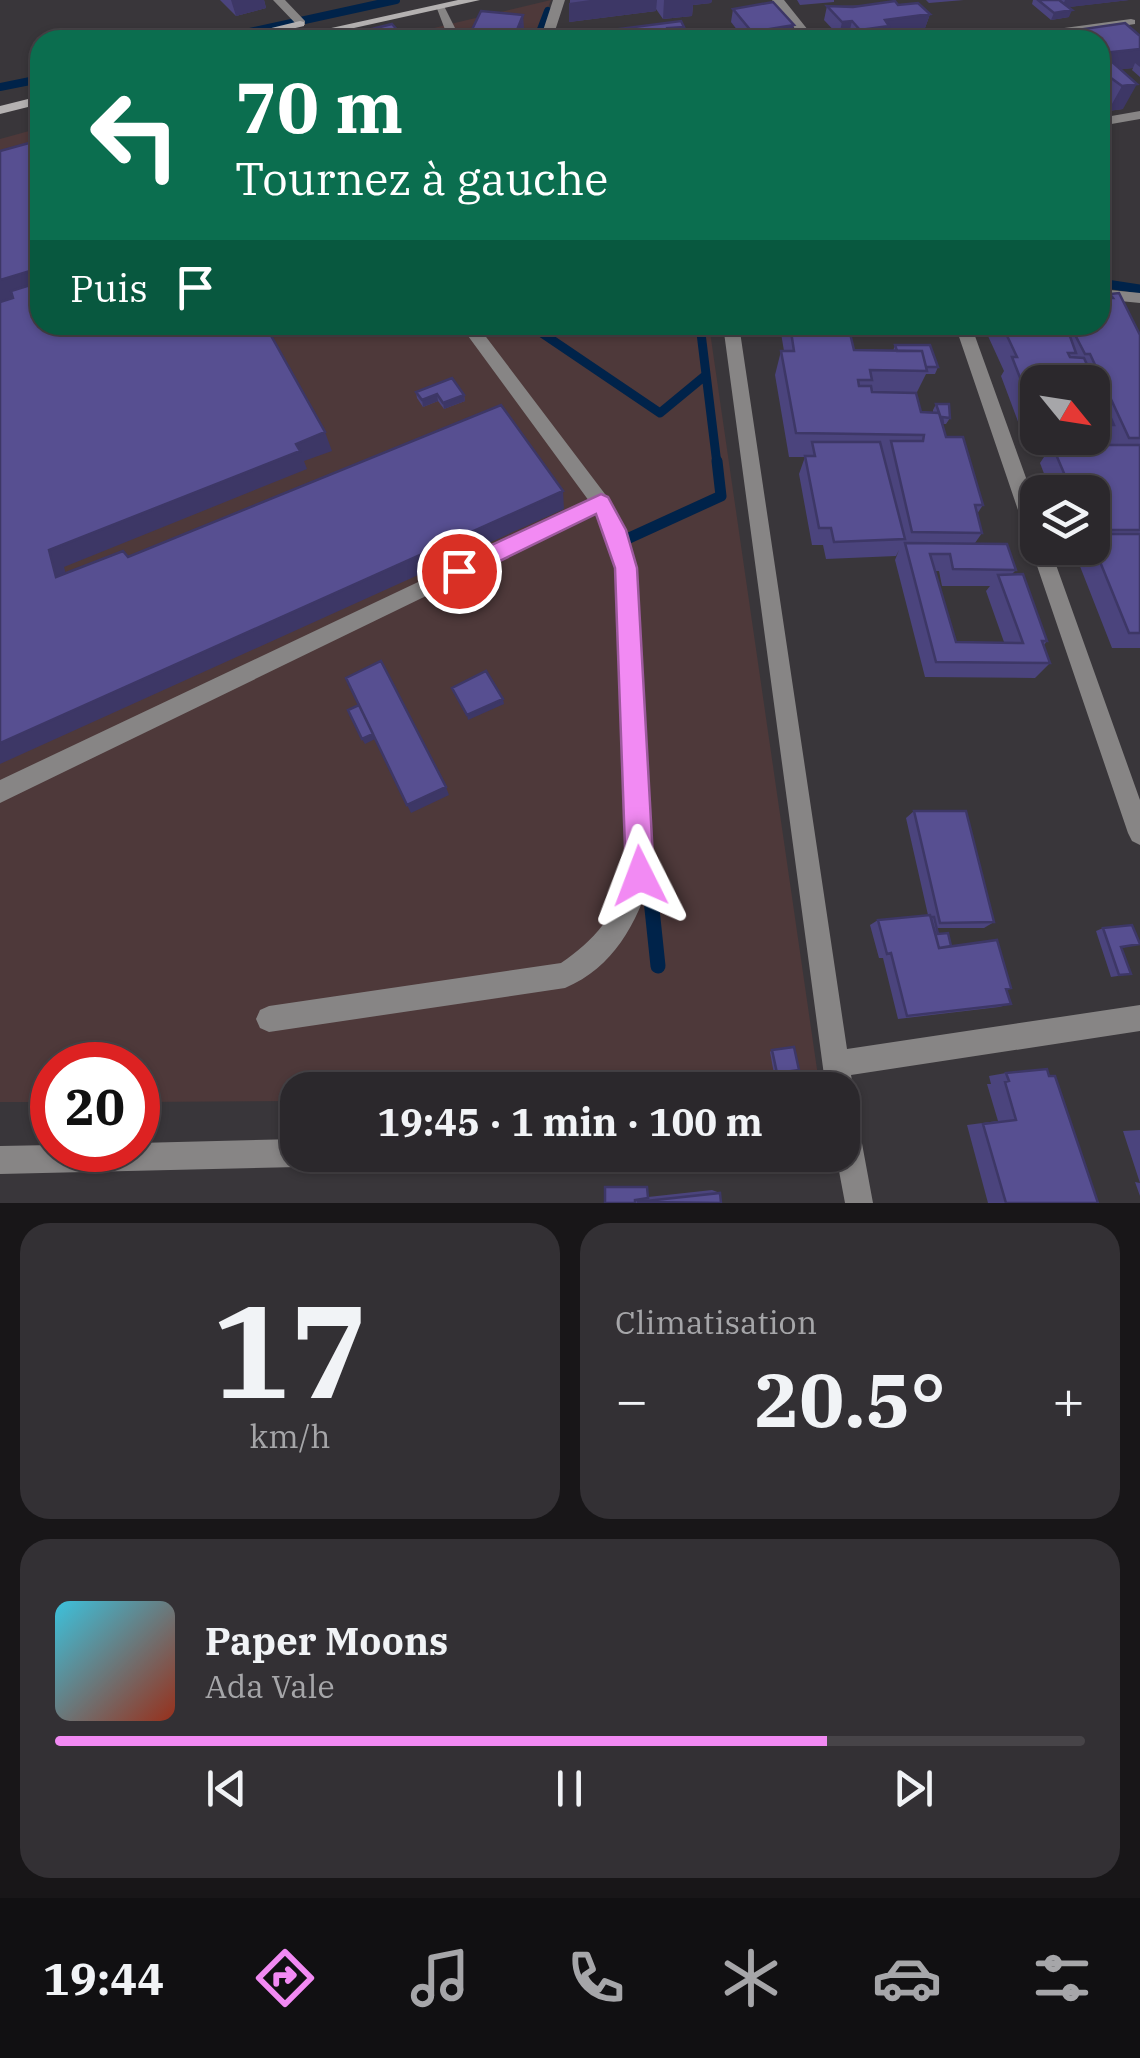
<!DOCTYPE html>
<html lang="fr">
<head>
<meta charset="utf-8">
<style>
	:root { --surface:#2b282c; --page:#333034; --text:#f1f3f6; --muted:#a6a6a9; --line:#474448; --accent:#f28af3 }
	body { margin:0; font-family:"IBM Plex Serif",serif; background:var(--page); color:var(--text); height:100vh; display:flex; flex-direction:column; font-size:38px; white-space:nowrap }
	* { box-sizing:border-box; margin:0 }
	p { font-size:32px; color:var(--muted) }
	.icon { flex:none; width:55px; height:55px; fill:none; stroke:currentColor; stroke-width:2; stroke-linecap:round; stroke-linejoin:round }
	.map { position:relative; height:1203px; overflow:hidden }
	.panel { display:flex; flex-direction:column; gap:20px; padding:20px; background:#181618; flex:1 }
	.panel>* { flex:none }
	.top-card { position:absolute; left:30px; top:30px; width:1080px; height:305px; border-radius:30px; box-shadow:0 2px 8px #0004,0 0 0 2px var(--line); background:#0b6e4f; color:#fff; overflow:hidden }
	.needle { width:65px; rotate:120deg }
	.buttons { position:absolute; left:1020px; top:365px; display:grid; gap:20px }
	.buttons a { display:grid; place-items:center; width:90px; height:90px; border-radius:20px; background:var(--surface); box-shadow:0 2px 8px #0004,0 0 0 2px var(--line); font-size:50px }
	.speed { position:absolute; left:30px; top:1042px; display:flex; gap:20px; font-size:50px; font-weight:700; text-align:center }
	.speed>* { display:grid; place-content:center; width:130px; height:130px; border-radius:50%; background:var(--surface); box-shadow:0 2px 8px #0004,0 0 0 2px var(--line); line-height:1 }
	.speed .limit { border:15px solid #d22; background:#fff; color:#111 }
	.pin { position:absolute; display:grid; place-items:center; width:85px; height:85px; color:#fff; margin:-42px; border:5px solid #fff; border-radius:50%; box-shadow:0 2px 10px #0007 }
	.me { position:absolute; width:110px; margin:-55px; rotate:357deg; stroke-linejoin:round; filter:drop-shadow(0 0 8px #0008) }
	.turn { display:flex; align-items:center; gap:35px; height:210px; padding:0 40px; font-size:45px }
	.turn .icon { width:130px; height:130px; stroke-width:2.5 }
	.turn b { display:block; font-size:70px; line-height:85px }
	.then { display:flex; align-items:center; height:95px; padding:0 40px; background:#0003; gap:20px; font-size:38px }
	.big { font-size:75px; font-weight:800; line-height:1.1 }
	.panel .card { flex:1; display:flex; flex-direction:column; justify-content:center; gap:15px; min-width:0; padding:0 35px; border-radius:30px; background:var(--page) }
	.panel .dial { align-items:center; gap:0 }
	.dial b { font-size:130px; line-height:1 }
	.song { display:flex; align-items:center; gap:30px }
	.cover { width:120px; height:120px; border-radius:15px; background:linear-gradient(135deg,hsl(190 70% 55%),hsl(10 70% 35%)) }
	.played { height:10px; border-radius:5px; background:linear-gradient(90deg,var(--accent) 75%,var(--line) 75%) }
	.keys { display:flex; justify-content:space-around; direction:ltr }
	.heat { display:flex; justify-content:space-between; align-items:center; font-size:55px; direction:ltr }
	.panel .tiles { flex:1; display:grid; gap:20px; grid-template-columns:1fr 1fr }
	.card:last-child { grid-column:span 2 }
	.trip { position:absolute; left:280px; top:1072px; width:580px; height:100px; border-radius:30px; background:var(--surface); box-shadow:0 2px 8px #0004,0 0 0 2px var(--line); font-weight:800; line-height:100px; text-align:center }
	.dock { display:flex; height:160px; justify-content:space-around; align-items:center; background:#111012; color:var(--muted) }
	.dock .icon { width:70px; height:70px }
	.dock .selected { color:var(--accent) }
	.dock b { font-size:45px; color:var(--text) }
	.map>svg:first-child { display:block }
</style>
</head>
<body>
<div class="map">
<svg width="1140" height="1203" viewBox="0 0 1140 1203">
	<rect width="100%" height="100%" fill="#39363a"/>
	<path fill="#4e393a" d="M551,0L535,40H384Z
		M40,128V325H709L820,1090H298L297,1101L138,1102V1065H52V1102H0V139Z"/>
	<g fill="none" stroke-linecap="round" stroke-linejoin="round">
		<path stroke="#00234a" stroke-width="8" d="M213,40L396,0
			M537,40L548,11
			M0,87L40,79"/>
		<path stroke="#00234a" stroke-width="9" d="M1100,283L1140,289
			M530,325L660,413L706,375
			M700,325L717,464"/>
		<path stroke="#00234a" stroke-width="11" d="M616,544L721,496L717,461"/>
		<path stroke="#00234a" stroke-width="15" d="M648,871L658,966"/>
		<path fill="#878585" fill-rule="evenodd" d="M273,0H285L305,21V25H297Z
			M436,6H444L461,40H449Z
			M460,325H477L608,498L624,531L636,568L652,876C636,924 614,967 565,988L269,1032L260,1028L256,1019L260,1010L269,1006L561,963C595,940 615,915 628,876L616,568L597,513L0,803V780L589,501Z"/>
		<path fill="#878585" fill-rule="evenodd" d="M553,0H565L552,40H540Z
			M772,0H784L816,40H804Z
			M1131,19L1135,20V24L1030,40H999L1005,36Z
			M1140,111V119L1100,126V118Z
			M1100,289L1140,293V303L1100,299Z
			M723,325H739L847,1049L1140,1005V1031L851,1075L854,1090L849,1100L856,1111L873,1203H845L836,1155H842V1090H826Z
			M955,325H971L1038,511V548H1050L1140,800V845L1132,841L1128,833Z
			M298,1139V1155H311L308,1163L298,1167L0,1174V1146L52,1145V1150H138V1143Z"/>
		<path fill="#b4b1b1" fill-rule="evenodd" d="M458,0H480L300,40H277Z
			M300,21L304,22V26L245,40H223Z
			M40,96V104L0,114V106Z"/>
	</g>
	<path fill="#4b447d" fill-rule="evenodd" d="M220,0H264L266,8L236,16Z
		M570,0H712L711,3L693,5L692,16L663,19L656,9V11L569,22Z
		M797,0H834V2L800,5Z
		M926,0H964L929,3Z
		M1033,0H1129L1068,7L1069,17L1051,20L1032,4Z
		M898,5L930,14L925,28L887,33L886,39L854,40L849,34L839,36L824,20L827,6Z
		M733,9L791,38L780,40H745L731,22Z
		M684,27L683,40H565V36Z
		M1056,33L1140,36V77L1132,70L1133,68L1121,69L1123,109L1108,111L1100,105V40H1042V38L1055,37Z
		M1110,294L1140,335V648H1112L1074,551L1077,548H1092V492H1051L1040,463L1052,445H1109L1106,436L1100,444L1026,443L1001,376L1004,371L983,325H1100L1107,298ZM1038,382H1092V438H1038Z
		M783,325H905L904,327L850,331L854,350L893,351L895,345L938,367L935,374H926L916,394L921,412L933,413V410L936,404L950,418L946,424H943L946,437L983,505L977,514L982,533L975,543L1016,570L1012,574L1047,641L1044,645L1050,663L1035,678L925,677L895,560L899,550L896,556L826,559L823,545H812L799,474L805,457H789L775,375L781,351H784L781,333ZM935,571H939L942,586H990L986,591L1004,642H956Z
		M416,392L464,395L465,401L444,409L438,401L423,407L417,398Z
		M914,811L994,922L984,928H936L938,934L1006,990L1011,1004L999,1007L898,1019L883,958H879L870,925L878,920L928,915L906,818Z
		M1103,928L1140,944L1121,948L1131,974L1111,977L1096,931Z
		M772,1050L799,1070L774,1074L770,1052Z
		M1006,1073L1098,1203H988L967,1125L998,1121L987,1084H991L989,1076Z
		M1140,1130V1196L1135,1182L1140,1183L1123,1131Z
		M605,1186H646L648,1197L712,1190L720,1193L721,1203H605Z"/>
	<path fill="#3d3766" d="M231,0H264L266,8L236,16Z
		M590,0H657L656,11L569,22V3Z
		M664,0H712L711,3L693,5L692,16L663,19Z
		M1065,0H1129L1062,8Z
		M1072,10L1069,17L1051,20L1054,13Z
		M930,14L925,28L887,33L886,39L858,40L860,30L885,20Z
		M523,15L524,28L519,40H513Z
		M852,21L849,34L839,36L842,22Z
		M794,25L791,38L780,40H750L752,32Z
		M399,32L400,40H368Z
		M1140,49V67L1135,63L1133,68L1100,72V53Z
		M1137,84L1123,109L1108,111L1122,86Z
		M40,268V292L0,304V280Z
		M437,394L438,401L423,407L422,400Z
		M464,395L465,401L444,409L443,403Z
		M325,432L332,451L304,461L307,469L64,567L71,593L56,577L49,550Z
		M563,491L564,509L0,764V743Z
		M503,699L504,704L468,720L467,715Z
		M373,734L375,739L365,744L362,739Z
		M446,787L449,795L411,813L407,805Z"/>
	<path fill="#574f91" stroke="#3d3766" stroke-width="2.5" d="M1038,0H1059L1072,10L1054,13Z
		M895,1L898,5L918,3L930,14L885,20L889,26L860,30L852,21L842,22L827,6L853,7Z
		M773,2L794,25L752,32L733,9Z
		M481,11L523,15L513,40H467Z
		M681,21L684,27L668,28L678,40H567L565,36Z
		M1125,23L1140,36V49L1103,53L1100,52V40H1064L1056,33Z
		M392,24L399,32L368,40H333L332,39Z
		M956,31L965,40H892Z
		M1100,52H1101L1137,84L1122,86L1100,70Z
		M40,140V268L0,280V151Z
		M40,282V325H265L325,432L296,444L300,451L49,550L56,577L123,551L128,557L501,405L563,491L0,743V302L13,298L11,291Z
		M1119,293L1140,335V438H1129L1090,354H1085L1070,325H1100V298H1113L1110,294Z
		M790,325H848L854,350L922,351L927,371L870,370L872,380H858L859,386H871L872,392L916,393L921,412L939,413L946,437H963L983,505H975L982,533L912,532L891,441H923L924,435L796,433L781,351H794Z
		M1002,325H1066L1076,353H1068L1070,357L1084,358L1114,425H1092V382H1038V424L1012,357H1017Z
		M895,345H930L938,367H926L922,351H897Z
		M452,378L464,395L443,403L437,394L422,400L416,392Z
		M936,404H949L950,418L942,417L943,424Z
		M812,442H880L905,539L834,542L831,528H819L805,456H815Z
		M1052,445H1140V530H1092V492H1072Z
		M1092,534H1140V633H1129L1092,542Z
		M905,543L1007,544L1016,570L953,569L950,554H930L956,642L1023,643L998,575L1023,574L1047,641H1042L1050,663L936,662Z
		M381,661L446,787L407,805L346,678Z
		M486,671L503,699L467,715L452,688Z
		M359,705L373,734L362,739L348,710Z
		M914,811H966L994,922L940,923Z
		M930,915L939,948L997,940L1011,988L1006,989L1011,1004L907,1016L891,953L887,954L878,920Z
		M931,917H934L938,934L948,933L951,946L939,948Z
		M1132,925L1140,944L1121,947L1131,974L1119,975L1103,928Z
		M794,1047L799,1070L777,1073L772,1050Z
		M1047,1069L1049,1076H1055L1098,1203H1006L983,1124L1016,1120L1005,1082L1009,1081L1006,1073Z
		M605,1187H647L648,1198L635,1200V1203H605Z
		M720,1193L721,1203L637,1202Z"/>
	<path fill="#f28af3" stroke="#9d5a9e" stroke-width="2.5" d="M601,494L608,497L626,530L637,568L654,876L650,886L640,890L630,886L626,876L615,568L596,514L467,577L459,580L448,571L451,564Z"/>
</svg>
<div class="buttons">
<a><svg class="needle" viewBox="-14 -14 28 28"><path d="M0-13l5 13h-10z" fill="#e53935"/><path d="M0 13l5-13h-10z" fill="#a6a6a9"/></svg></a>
<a><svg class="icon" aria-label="layers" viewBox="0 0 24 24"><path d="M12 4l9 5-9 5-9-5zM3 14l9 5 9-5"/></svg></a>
</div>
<div class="speed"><div class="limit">20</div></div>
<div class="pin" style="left:459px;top:571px;background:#d93025"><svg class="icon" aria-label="arrive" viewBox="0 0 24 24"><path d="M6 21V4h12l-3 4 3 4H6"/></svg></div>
<svg class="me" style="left:640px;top:876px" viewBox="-20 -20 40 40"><path d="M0-17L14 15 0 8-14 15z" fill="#f28af3" stroke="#fff" stroke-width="4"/></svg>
<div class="trip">19:45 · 1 min · 100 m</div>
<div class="top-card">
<div class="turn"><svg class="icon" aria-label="left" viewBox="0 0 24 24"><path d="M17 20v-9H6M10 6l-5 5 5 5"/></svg><div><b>70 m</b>Tournez à gauche</div></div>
<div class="then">Puis<svg class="icon" aria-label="arrive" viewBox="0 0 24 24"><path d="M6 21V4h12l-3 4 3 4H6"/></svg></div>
</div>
</div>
<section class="panel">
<div class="tiles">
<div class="card dial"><b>17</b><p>km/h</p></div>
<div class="card"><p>Climatisation</p>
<div class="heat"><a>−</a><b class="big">20.5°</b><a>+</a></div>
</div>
<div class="card">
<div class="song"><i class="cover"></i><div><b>Paper Moons</b><p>Ada Vale</p></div></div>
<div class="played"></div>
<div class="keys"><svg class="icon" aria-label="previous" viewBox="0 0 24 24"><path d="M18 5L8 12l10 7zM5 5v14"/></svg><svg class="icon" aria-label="pause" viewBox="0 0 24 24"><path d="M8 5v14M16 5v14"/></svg><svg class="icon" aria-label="next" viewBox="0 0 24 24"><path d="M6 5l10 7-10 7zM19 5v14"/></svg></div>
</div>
</div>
</section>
<nav class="dock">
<b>19:44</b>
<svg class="icon selected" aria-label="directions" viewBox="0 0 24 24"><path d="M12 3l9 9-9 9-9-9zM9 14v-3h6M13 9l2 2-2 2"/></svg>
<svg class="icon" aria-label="music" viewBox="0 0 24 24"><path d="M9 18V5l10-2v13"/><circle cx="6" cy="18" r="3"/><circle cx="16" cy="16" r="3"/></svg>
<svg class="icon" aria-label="phone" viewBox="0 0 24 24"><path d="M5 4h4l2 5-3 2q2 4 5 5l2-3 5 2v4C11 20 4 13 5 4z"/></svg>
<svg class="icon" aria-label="climate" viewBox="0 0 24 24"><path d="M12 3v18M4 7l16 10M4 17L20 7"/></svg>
<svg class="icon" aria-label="car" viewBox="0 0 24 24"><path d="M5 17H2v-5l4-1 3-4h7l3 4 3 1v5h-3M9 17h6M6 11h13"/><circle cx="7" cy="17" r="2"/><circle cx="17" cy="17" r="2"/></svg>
<svg class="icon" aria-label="filters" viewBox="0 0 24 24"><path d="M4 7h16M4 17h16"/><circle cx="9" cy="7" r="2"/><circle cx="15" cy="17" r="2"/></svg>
</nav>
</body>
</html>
